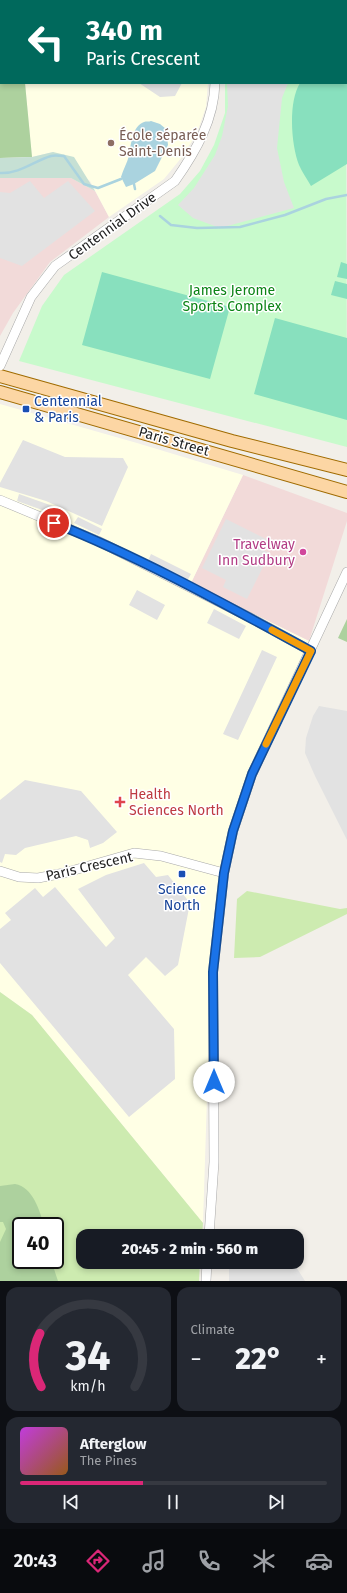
<!DOCTYPE html>
<html lang="en">
<head>
<meta charset="utf-8">
<style>
	:root { --surface:#171b24; --page:#242831; --text:#f1f3f6; --muted:#9ea1a6; --line:#363941; --accent:#db2777 }
	body { margin:0; font-family:"Fira Sans",sans-serif; background:var(--page); color:var(--text); height:100vh; display:flex; flex-direction:column; font-size:15px; white-space:nowrap }
	* { box-sizing:border-box; margin:0 }
	p { font-size:13px; color:var(--muted) }
	.icon { flex:none; width:22px; height:22px; fill:none; stroke:currentColor; stroke-width:2; stroke-linecap:round; stroke-linejoin:round }
	.map { position:relative; height:1281px; overflow:hidden }
	.sheet { display:flex; flex-direction:column; gap:6px; padding:6px; background:#0d0f14; flex:1 }
	.sheet>* { flex:none }
	.guide { position:absolute; left:0px; top:0px; width:347px; height:84px; box-shadow:0 2px 6px #0003; background:#00695c; color:#fff; overflow:hidden }
	.speed { position:absolute; left:12px; top:1217px; display:flex; gap:8px; font-size:20px; font-weight:700; text-align:center }
	.speed>* { display:grid; place-content:center; width:52px; height:52px; border-radius:50%; background:var(--surface); box-shadow:0 2px 6px #0003; line-height:1 }
	.speed .limit { border:2px solid #111; border-radius:6px; background:#fff; color:#111 }
	.pin { position:absolute; display:grid; place-items:center; width:34px; height:34px; color:#fff; margin:-17px; border:2px solid #fff; border-radius:50%; box-shadow:0 1px 4px #0007 }
	.me { position:absolute; width:44px; margin:-22px; rotate:0deg; stroke-linejoin:round; filter:drop-shadow(0 0 3px #0008) }
	.turn { display:flex; align-items:center; gap:14px; height:84px; padding:0 20px; font-size:18px }
	.turn .icon { width:52px; height:52px; stroke-width:2.5 }
	.turn b { display:block; font-size:28px; line-height:34px }
	.big { font-size:30px; font-weight:800; line-height:1.1 }
	.sheet .card { flex:1; display:flex; flex-direction:column; justify-content:center; gap:6px; min-width:0; padding:0 14px; border-radius:12px; background:var(--page) }
	.sheet .dial { align-items:center; gap:0 }
	.dial svg { height:104px; overflow:visible; fill:none; stroke:var(--line); stroke-width:7; stroke-linecap:round; text-anchor:middle }
	.dial text { fill:var(--text); stroke:none }
	.song { display:flex; align-items:center; gap:12px }
	.cover { width:48px; height:48px; border-radius:6px; background:linear-gradient(135deg,hsl(290 70% 55%),hsl(30 70% 35%)) }
	.played { height:4px; border-radius:2px; background:linear-gradient(90deg,var(--accent) 40%,var(--line) 40%) }
	.keys { display:flex; justify-content:space-around; direction:ltr }
	.heat { display:flex; justify-content:space-between; align-items:center; font-size:22px; direction:ltr }
	.sheet .tiles { flex:1; display:grid; gap:6px; grid-template-columns:1fr 1fr }
	.card:last-child { grid-column:span 2 }
	.trip { position:absolute; left:76px; top:1229px; width:228px; height:40px; border-radius:12px; background:var(--surface); box-shadow:0 2px 6px #0003; font-weight:800; line-height:40px; text-align:center }
	.tab-bar { display:flex; height:64px; justify-content:space-around; align-items:center; background:#090b0e; color:var(--muted) }
	.tab-bar .icon { width:28px; height:28px }
	.tab-bar .current { color:var(--accent) }
	.tab-bar b { font-size:18px; color:var(--text) }
	.map>svg:first-child { display:block }
</style>
</head>
<body>
<div class="map">
<svg width="347" height="1281" viewBox="0 0 347 1281">
	<rect width="100%" height="100%" fill="#f2efe9"/>
	<path fill="#e0dfdf" d="M194,0H288L287,1Z"/>
	<path fill="#f2dad9" d="M0,178H71L95,191L109,217L50,262L13,313L0,336Z
		M243,475L347,513V521L309,641L191,583Z"/>
	<path fill="#ffffe5" d="M18,0H175V1H18Z
		M25,83H208L206,107L197,133L182,157L164,179L109,217L90,181L53,152L32,157Z
		M0,404L137,443L243,475L191,583L309,641L248,774L233,831L211,972L203,1223L32,1015L0,992Z"/>
	<path fill="#cdebb0" fill-rule="evenodd" d="M247,891L340,909L347,908V914L260,957L234,958L237,899Z
		M0,992L32,1015L203,1223L202,1236H83V1262H200L199,1281H0ZM21,1226H55V1260H21Z"/>
	<path fill="#add19e" d="M0,0H18L1,1V83H25L32,157L0,158Z
		M288,0H347V27L346,1H287Z
		M347,619V642L338,638Z
		M15,1184C33,1187 40,1211 44,1226H21V1260H51L58,1281H0V1242L6,1229L3,1222H0V1186Z"/>
	<path fill="#c6e0d4" d="M53,152L74,157L95,191L71,178H0V158L32,157Z"/>
	<path fill="#c8facc" d="M346,27L347,447L19,361L42,306L64,275L180,194L200,171L214,145L225,113V83H346Z"/>
	<path fill="#88e0be" d="M347,33V164L311,186C307,179 302,172 299,165C291,145 288,102 300,83H346Z
		M341,262L347,264V279L337,277Z
		M102,272L230,307L210,379L82,345Z
		M335,281L347,284V299L331,295Z
		M275,318L347,338V420L254,394Z"/>
	<path fill="#e2e2e2" d="M139,83H182L175,96L160,97Z
		M227,83H288L282,98L277,148L284,182L294,208L220,228L193,218L178,205L194,188L215,155L222,136L228,106Z
		M30,181L44,198L68,181L95,211L22,266L0,258V192L10,193Z
		M23,440L65,457L123,458L128,467L102,526L46,501L0,487V483Z
		M19,494L64,510L62,517L17,501Z
		M78,517L102,529L99,535L74,523Z
		M226,519L268,540L263,550L270,553L247,599L223,587L226,580L202,568Z
		M151,554L191,574L187,581L148,561Z
		M137,590L165,605L157,620L129,605Z
		M214,609L246,626L239,639L207,623Z
		M262,650L277,657L238,740L223,734Z
		M319,706L347,711V840L315,776L305,753L306,738L313,716Z
		M25,780L81,791L117,832L103,843L90,848L88,840L76,836L25,848L16,855L5,854L2,863L0,862V800Z
		M144,863L156,877L168,875L190,903L178,965L165,976L146,957L128,975L174,1029L175,1079L129,1117L0,963V929L11,920L5,913L35,888L43,897L55,887L106,947L115,938L78,889L106,875Z
		M230,1262H293L305,1281H229V1263Z"/>
	<path fill="#aad3df" d="M151,121L160,124L166,129L168,145L155,171L134,184L126,187L121,177C123,170 127,163 129,156C131,145 132,126 144,122C146,121 149,122 151,121Z"/>
	<g fill="none" stroke-linecap="round" stroke-linejoin="round">
		<path stroke="#aad3df" stroke-width="2.5" d="M0,173C20,174 34,161 51,156C55,155 60,156 64,156L84,184L98,188L121,179
			M134,184L135,189
			M160,216L171,225L197,228L240,227L285,215L326,199L347,195"/>
		<defs>
			<path id="minor" d="M185,0V1
				M0,366L31,297L55,266L175,181C196,151 214,120 215,83
				M0,500L98,541L249,617L311,651
				M0,871L19,877L38,878L64,873L134,853L161,856L224,873
				M209,1236L214,1162L213,972L224,873L233,831L252,774L347,572
				M206,1281L207,1262"/>
			<path id="major" d="M0,376L232,441L347,470
				M0,392L347,492"/>
		</defs>
		<use href="#minor" stroke="#a9a9a9" stroke-width="10"/>
		<use href="#major" stroke="#a06b00" stroke-width="14"/>
		<use href="#minor" stroke="#fff" stroke-width="9"/>
		<use href="#major" stroke="#fcd6a4" stroke-width="12"/>
	</g>
	<g fill="none" stroke-linecap="round" stroke-linejoin="round">
		<defs>
			<path id="route" d="M54,523C142,558 228,606 311,651L252,774L233,831L224,873L213,972L214,1082"/>
		</defs>
		<use href="#route" stroke="#114b97" stroke-width="10"/>
		<use href="#route" stroke="#1a73e8" stroke-width="7"/>
		<path stroke="#f59e0b" stroke-width="7" d="M266,744L311,651L272,630"/>
	</g>
	<circle fill="#8d6e63" stroke="#fff" stroke-width="1.5" cx="111" cy="143" r="4"/>
	<g fill="#1a4fb4" stroke="#fff" stroke-width="1.5">
		<rect x="22" y="405" width="8" height="8" rx="2"/>
		<rect x="178" y="870" width="8" height="8" rx="2"/>
	</g>
	<circle fill="#d1479c" stroke="#fff" stroke-width="1.5" cx="303" cy="552" r="4"/>
	<path fill="#e0444e" stroke="#fff" stroke-width="1.5" d="M118 796h4v4h4v4h-4v4h-4v-4h-4v-4h4z"/>
	<g text-anchor="middle" stroke-width="3" stroke-linejoin="round" paint-order="stroke">
		<g font-size="14" fill="#785e54" stroke="#fff" text-anchor="start">
			<text x="119" y="140">École séparée<tspan x="119" dy="16">Saint-Denis</tspan></text>
		</g>
		<g font-size="14" fill="#222" stroke="#fff">
			<text transform="translate(112 226) rotate(-36)" y="5">Centennial Drive</text>
			<text transform="translate(174 441) rotate(16)" y="5">Paris Street</text>
			<text transform="translate(89 866) rotate(-13)" y="5">Paris Crescent</text>
		</g>
		<g font-size="14" fill="#0c8416" stroke="#fff">
			<text x="232" y="295">James Jerome<tspan x="232" dy="16">Sports Complex</tspan></text>
		</g>
		<g font-size="14" fill="#164399" stroke="#fff" text-anchor="start">
			<text x="34" y="406">Centennial<tspan x="34" dy="16">&amp; Paris</tspan></text>
			<text x="182" y="894" text-anchor="middle">Science<tspan x="182" dy="16">North</tspan></text>
		</g>
		<g font-size="14" fill="#b23c85" stroke="#fff" text-anchor="end">
			<text x="295" y="549">Travelway<tspan x="295" dy="16">Inn Sudbury</tspan></text>
		</g>
		<g font-size="14" fill="#be3a42" stroke="#fff" text-anchor="start">
			<text x="129" y="799">Health<tspan x="129" dy="16">Sciences North</tspan></text>
		</g>
	</g>
</svg>
<div class="speed"><div class="limit">40</div></div>
<div class="pin" style="left:54px;top:523px;background:#d93025"><svg class="icon" aria-label="arrive" viewBox="0 0 24 24"><path d="M6 21V4h12l-3 4 3 4H6"/></svg></div>
<svg class="me" style="left:214px;top:1082px" viewBox="-20 -20 40 40"><circle r="19" fill="#fff"/><path d="M0-13L10 11 0 6-10 11z" fill="#1a73e8"/></svg>
<div class="trip">20:45 · 2 min · 560 m</div>
<div class="guide">
<div class="turn"><svg class="icon" aria-label="left" viewBox="0 0 24 24"><path d="M17 20v-9H6M10 6l-5 5 5 5"/></svg><div><b>340 m</b>Paris Crescent</div></div>
</div>
</div>
<section class="sheet">
<div class="tiles">
<div class="card dial"><svg viewBox="0 0 100 80">
<path d="M14 69A42 42 0 1 1 86 69"/>
<path d="M14 69A42 42 0 0 1 13 28" stroke="#db2777"/>
<text x="50" y="56" font-size="32" font-weight="700">34</text>
<text x="50" y="72" font-size="11">km/h</text>
</svg></div>
<div class="card"><p>Climate</p>
<div class="heat"><a>−</a><b class="big">22°</b><a>+</a></div>
</div>
<div class="card">
<div class="song"><i class="cover"></i><div><b>Afterglow</b><p>The Pines</p></div></div>
<div class="played"></div>
<div class="keys"><svg class="icon" aria-label="previous" viewBox="0 0 24 24"><path d="M18 5L8 12l10 7zM5 5v14"/></svg><svg class="icon" aria-label="pause" viewBox="0 0 24 24"><path d="M8 5v14M16 5v14"/></svg><svg class="icon" aria-label="next" viewBox="0 0 24 24"><path d="M6 5l10 7-10 7zM19 5v14"/></svg></div>
</div>
</div>
</section>
<nav class="tab-bar">
<b>20:43</b>
<svg class="icon current" aria-label="directions" viewBox="0 0 24 24"><path d="M12 3l9 9-9 9-9-9zM9 14v-3h6M13 9l2 2-2 2"/></svg>
<svg class="icon" aria-label="music" viewBox="0 0 24 24"><path d="M9 18V5l10-2v13"/><circle cx="6" cy="18" r="3"/><circle cx="16" cy="16" r="3"/></svg>
<svg class="icon" aria-label="phone" viewBox="0 0 24 24"><path d="M5 4h4l2 5-3 2q2 4 5 5l2-3 5 2v4C11 20 4 13 5 4z"/></svg>
<svg class="icon" aria-label="climate" viewBox="0 0 24 24"><path d="M12 3v18M4 7l16 10M4 17L20 7"/></svg>
<svg class="icon" aria-label="car" viewBox="0 0 24 24"><path d="M5 17H2v-5l4-1 3-4h7l3 4 3 1v5h-3M9 17h6M6 11h13"/><circle cx="7" cy="17" r="2"/><circle cx="17" cy="17" r="2"/></svg>
</nav>
</body>
</html>
